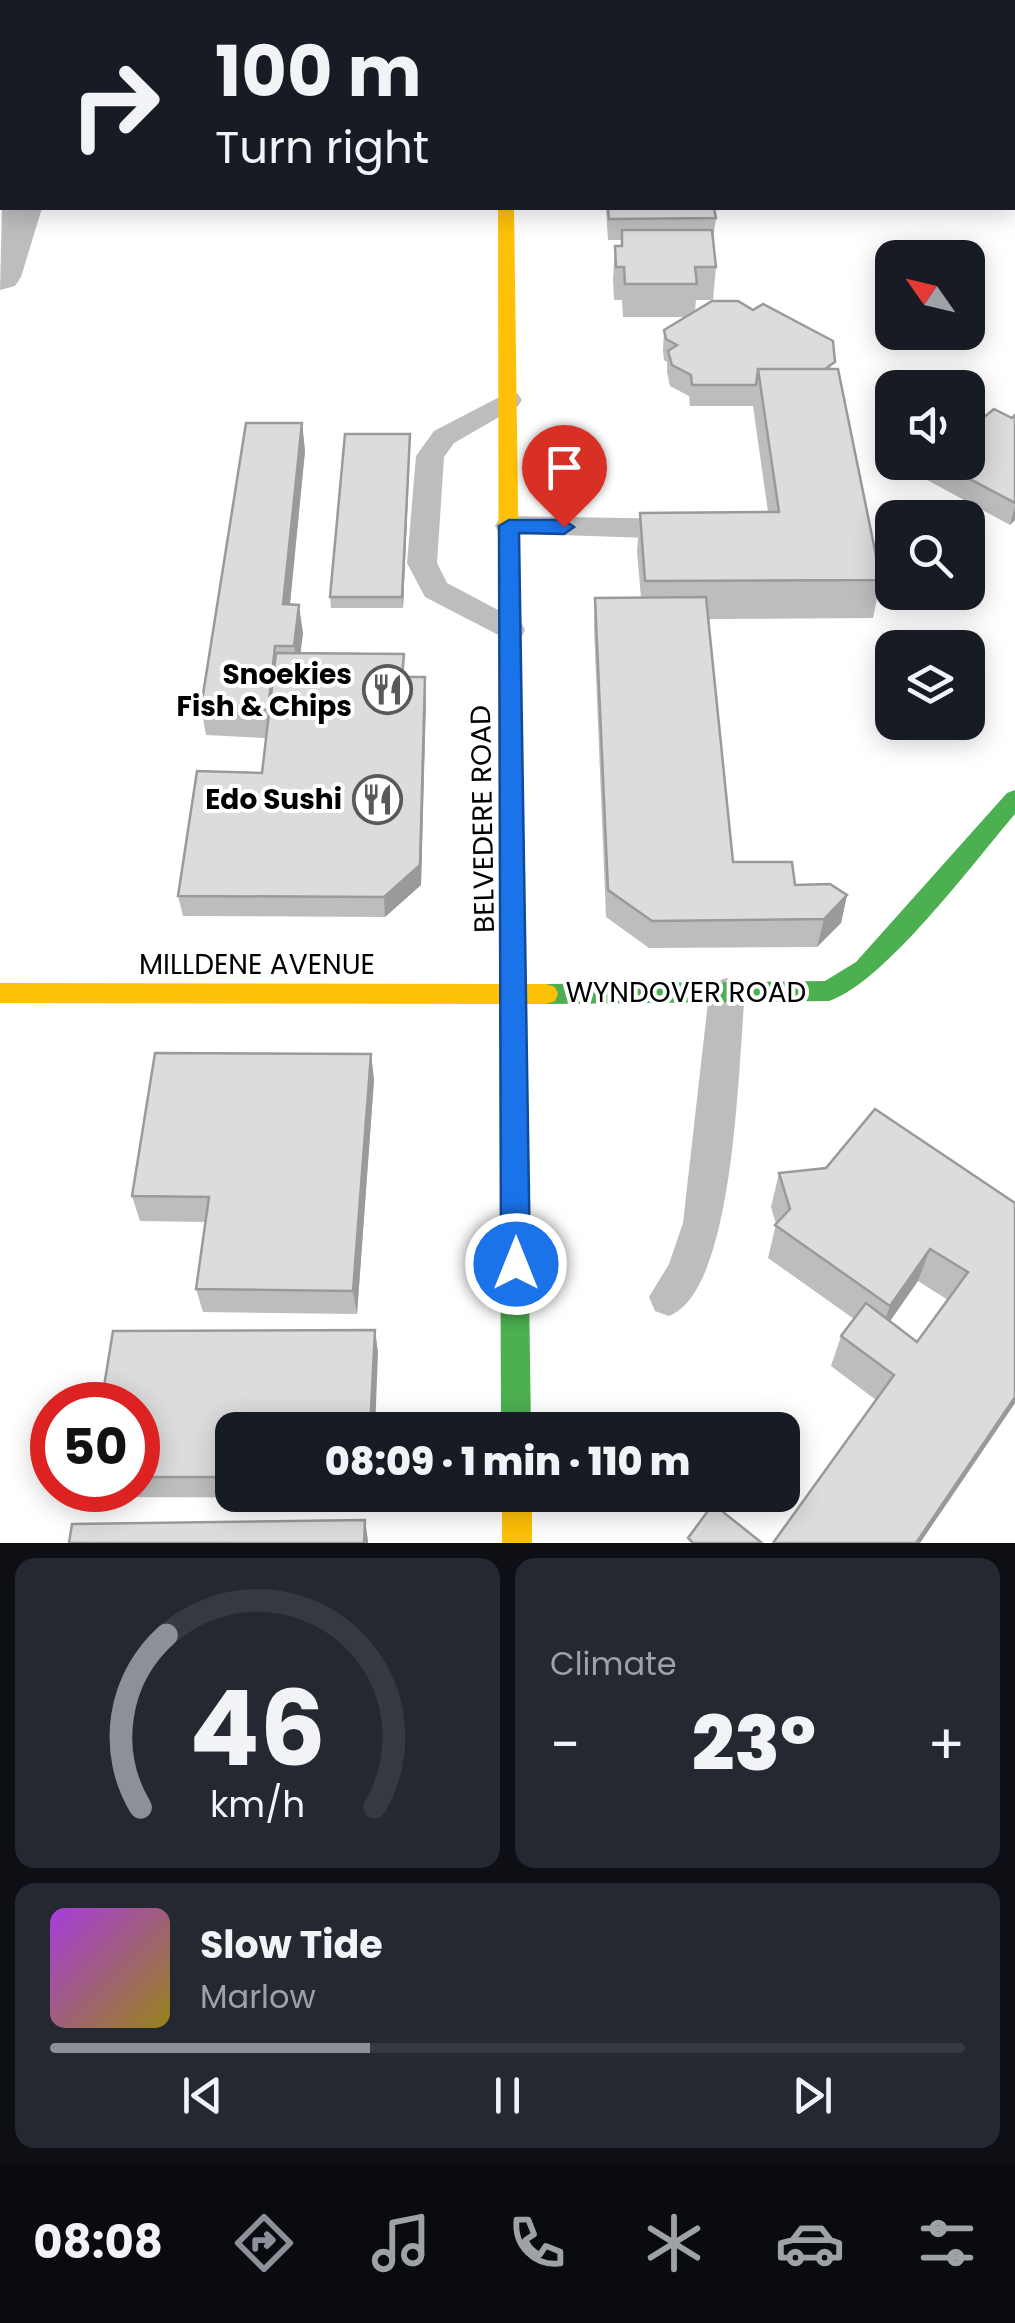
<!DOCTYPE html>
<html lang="en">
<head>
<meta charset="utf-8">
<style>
	:root { --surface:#171b24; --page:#242831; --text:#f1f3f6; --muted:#9ea1a6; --line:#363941; --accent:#8c9099 }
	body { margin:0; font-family:Poppins,sans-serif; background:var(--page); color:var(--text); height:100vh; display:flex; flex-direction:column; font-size:38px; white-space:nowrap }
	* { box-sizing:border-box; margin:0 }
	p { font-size:32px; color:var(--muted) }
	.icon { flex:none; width:55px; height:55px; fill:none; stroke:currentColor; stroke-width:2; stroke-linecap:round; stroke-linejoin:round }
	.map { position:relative; height:1543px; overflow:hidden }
	.panel { display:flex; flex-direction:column; gap:15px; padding:15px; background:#0d0f14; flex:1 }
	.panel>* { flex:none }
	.top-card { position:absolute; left:0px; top:0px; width:1015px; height:210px; box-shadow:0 5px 25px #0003; background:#171b24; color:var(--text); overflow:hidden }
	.needle { width:65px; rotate:304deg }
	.buttons { position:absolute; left:875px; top:240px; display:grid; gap:20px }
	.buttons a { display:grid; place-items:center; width:110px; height:110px; border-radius:20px; background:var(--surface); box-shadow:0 5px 25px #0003; font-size:50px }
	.speed { position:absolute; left:30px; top:1382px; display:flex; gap:20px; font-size:50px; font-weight:700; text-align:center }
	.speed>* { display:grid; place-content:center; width:130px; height:130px; border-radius:50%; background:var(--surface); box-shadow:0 5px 25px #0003; line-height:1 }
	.speed .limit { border:15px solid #d22; background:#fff; color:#111 }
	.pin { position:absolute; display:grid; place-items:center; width:85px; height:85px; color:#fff; margin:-102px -42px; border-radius:50% 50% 50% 0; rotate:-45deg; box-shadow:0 0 10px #0007 }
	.pin .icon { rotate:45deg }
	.me { position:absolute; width:110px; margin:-55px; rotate:0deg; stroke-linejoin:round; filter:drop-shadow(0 0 8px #0008) }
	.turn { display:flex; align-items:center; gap:35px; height:210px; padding:0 50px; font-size:45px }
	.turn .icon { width:130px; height:130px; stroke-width:2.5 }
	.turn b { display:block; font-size:70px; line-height:85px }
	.big { font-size:75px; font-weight:800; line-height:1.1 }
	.panel .tile { flex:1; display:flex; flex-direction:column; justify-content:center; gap:15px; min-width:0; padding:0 35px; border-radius:20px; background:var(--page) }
	.panel .dial { align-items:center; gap:0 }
	.dial svg { height:260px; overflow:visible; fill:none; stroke:var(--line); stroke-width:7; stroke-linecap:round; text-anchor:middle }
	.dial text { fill:var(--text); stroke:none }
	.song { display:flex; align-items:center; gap:30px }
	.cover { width:120px; height:120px; border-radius:15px; background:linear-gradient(135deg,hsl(280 70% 55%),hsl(50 70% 35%)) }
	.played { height:10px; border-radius:5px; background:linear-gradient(90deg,var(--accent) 35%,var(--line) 35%) }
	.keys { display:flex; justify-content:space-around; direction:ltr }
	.heat { display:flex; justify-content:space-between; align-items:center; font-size:55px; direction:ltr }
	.panel .tiles { flex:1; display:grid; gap:15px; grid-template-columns:1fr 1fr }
	.tile:last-child { grid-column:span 2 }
	.trip { position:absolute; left:215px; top:1412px; width:585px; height:100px; border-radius:20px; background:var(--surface); box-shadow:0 5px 25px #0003; font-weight:800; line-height:100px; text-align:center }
	.dock { display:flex; height:160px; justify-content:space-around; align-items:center; background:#090b0e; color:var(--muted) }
	.dock .icon { width:70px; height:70px }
	.dock .on { color:var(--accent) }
	.dock b { font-size:45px; color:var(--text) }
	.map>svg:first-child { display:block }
</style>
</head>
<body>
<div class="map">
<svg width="1015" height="1543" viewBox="0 0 1015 1543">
	<rect width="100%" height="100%" fill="#fff"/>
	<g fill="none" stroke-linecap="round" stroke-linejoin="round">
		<path fill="#bdbdbd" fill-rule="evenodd" d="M509,392L518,394L522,400L518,406L454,443L444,457L437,563L447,583L521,622L525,630L521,638L510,641L425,597L407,563L416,456L434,431Z
			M509,516L680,519L690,522L694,529L690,536L680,539L499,533L495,526L499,519Z
			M727,978L740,982L745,993C738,1061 736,1290 669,1316L655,1311L649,1297L669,1264L683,1223L709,993L714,982Z"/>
		<path fill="#bdbdbd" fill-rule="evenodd" d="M996,0H1015V16L1012,2Z
			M0,13L2,14V35H0Z
			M2,207L42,208L21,277L15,286L0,290Z"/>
		<path fill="#4caf50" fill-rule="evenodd" d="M1015,790V814C973,863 885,982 829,1001L546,1004L537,1001L534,994L537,987L546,984L825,981L856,962L1007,793Z
			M511,864L519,866L523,873L531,1430H501L499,873L503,866Z"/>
		<path fill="#ffc107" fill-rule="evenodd" d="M497,0H511V2H497Z
			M498,208H514L523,873L519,880H503L499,873Z
			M0,983L546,984L555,987L558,994L555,1001L546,1004L0,1003Z
			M502,1495H532V1543H502Z"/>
	</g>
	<path fill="#bdbdbd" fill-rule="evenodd" d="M606,208H714L716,218L713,239L716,267L713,300H696L695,311L834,369L881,580L873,618L708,619L733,862L795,885L847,895L841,923L817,947L649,948L606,917L594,627L595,598H641L637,551L640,513L768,512L753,406H690L689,396L670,386L667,372V362L664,360L663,351L664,330L685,317H623L622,300H614L613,279L615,246H621V240H608Z
		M1015,415V520L1010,525L894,462H968Z
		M302,423L305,451L290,605L303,633L300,653L405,677L426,698L421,885L385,917L183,916L178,896L262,773L266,738L206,735L201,707Z
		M892,443V462L889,460Z
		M410,446L403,608H331L330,597Z
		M371,1054L374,1080L357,1314L203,1312L196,1289L205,1222L140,1221L132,1196Z
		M779,1173L1015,1203V1403L920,1543L876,1400L831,1366L841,1336L854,1319L768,1258L776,1224L771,1207ZM918,1281L948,1300L917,1342L890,1321Z
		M375,1330L378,1353L232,1430V1495H371V1498L100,1497L97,1490H138V1405Z"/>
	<path fill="#9a9a9a" d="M302,423L305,451L287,633L283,604Z
		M410,434V446L403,608L402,597Z
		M1015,506V520L1010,525Z
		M299,605L303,633L298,674L294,646Z
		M425,677L426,698L421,885L385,917L384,897Z
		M847,895L841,923L817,947L824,919Z
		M371,1054L374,1080L357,1314L353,1291Z
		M930,1249L918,1281L879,1337L890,1306Z
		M375,1330L378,1353L375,1430H370Z
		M1015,1397V1403L920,1543H916Z
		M365,1520L368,1540V1543H364Z"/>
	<path fill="#dcdcdc" stroke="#9a9a9a" stroke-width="2.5" d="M608,208H714L716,218L609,219Z
		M622,230H712L716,267H695L697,284H625L624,267H616L615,246H622Z
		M712,301H738L753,310L763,304L833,341L835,362L825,369H758L756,385H692L691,375L672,365L668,351L677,345L666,339L664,330Z
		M758,369H838L881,580L645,581L640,513L779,512Z
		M994,409L1012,418L1015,415V503L938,462H968V430Z
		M246,423H302L283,604L299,605L294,646H275L268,710L201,707Z
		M345,434H410L402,597H330Z
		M706,597L733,862H792L795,885L830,884L847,895L824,919L652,921L608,890L595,598Z
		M276,653L404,654L402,677H425L420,865L384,897L178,896L197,771L262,773Z
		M155,1053L371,1054L353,1291L196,1289L209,1197L132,1196Z
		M875,1109L1015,1203V1397L916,1543H773L894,1375L841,1336L866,1303L917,1342L968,1272L930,1249L890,1306L775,1225L790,1209L779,1173L826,1168Z
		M375,1330L370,1430H232V1477H138V1405H101L113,1331Z
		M713,1504L762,1543H693L688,1538Z
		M365,1520L364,1543H69L72,1524Z"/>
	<path fill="#1a73e8" stroke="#114b97" stroke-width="2.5" d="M509,520H564L574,527L564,534L519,533L530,1264L525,1274L516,1277L506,1274L501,1264L499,526Z"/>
	<defs>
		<symbol id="restaurant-ring" viewBox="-11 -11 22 22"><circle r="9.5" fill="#fff" stroke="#595959" stroke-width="1.5"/><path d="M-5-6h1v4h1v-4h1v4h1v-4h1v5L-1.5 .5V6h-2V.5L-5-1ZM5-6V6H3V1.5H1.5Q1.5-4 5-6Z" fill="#595959"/></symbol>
	</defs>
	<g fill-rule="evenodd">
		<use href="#restaurant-ring" x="360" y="662" width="55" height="55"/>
		<use href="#restaurant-ring" x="350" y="772" width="55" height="55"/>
	</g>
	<g text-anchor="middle" stroke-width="8" stroke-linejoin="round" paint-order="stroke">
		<g font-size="28" font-weight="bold" fill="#000" stroke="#fff" text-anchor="end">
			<text x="352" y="684">Snoekies<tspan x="352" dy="32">Fish &amp; Chips</tspan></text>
			<text x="342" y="809">Edo Sushi</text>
		</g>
		<g font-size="28" fill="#000" stroke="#fff">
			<text transform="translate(482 819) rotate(-91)" y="10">BELVEDERE ROAD</text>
			<text x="257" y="974">MILLDENE AVENUE</text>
			<text x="686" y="1002">WYNDOVER ROAD</text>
		</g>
	</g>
</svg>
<div class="buttons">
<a><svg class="needle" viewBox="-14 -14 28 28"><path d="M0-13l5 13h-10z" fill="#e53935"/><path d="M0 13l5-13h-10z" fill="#9ea1a6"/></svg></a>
<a><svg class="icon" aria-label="sound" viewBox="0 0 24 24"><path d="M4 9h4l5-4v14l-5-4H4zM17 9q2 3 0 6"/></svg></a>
<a><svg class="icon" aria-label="search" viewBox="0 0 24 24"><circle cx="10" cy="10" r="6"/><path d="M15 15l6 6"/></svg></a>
<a><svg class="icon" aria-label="layers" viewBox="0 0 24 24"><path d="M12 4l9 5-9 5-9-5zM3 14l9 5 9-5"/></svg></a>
</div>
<div class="speed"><div class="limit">50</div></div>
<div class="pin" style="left:564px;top:527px;background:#d93025"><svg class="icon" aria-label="arrive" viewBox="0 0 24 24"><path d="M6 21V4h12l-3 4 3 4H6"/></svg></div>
<svg class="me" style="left:516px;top:1264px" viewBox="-20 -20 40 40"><circle r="17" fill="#1a73e8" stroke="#fff" stroke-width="3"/><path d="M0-11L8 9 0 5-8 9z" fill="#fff"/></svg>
<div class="trip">08:09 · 1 min · 110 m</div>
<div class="top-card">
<div class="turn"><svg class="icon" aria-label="right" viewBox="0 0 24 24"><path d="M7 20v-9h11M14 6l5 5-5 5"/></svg><div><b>100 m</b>Turn right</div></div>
</div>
</div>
<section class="panel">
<div class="tiles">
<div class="tile dial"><svg viewBox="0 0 100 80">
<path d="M14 69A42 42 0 1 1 86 69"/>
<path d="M14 69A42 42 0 0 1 22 16" stroke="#8c9099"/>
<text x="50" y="56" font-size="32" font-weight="700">46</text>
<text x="50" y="72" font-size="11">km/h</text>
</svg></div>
<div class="tile"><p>Climate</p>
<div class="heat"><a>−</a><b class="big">23°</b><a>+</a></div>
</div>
<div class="tile">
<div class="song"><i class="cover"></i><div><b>Slow Tide</b><p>Marlow</p></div></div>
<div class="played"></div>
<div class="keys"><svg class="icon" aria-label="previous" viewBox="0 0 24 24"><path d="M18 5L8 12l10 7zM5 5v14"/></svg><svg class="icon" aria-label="pause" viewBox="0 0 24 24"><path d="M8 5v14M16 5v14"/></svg><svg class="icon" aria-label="next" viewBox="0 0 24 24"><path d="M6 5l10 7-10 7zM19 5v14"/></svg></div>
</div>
</div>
</section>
<nav class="dock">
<b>08:08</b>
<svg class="icon on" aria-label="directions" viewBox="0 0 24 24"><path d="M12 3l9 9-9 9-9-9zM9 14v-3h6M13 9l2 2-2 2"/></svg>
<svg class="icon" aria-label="music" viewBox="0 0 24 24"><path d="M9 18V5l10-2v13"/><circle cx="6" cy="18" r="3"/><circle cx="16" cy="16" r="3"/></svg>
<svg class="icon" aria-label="phone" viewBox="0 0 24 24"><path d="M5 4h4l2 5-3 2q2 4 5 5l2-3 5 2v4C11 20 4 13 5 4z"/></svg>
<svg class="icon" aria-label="climate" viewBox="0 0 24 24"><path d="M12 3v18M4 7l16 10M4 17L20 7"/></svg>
<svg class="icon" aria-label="car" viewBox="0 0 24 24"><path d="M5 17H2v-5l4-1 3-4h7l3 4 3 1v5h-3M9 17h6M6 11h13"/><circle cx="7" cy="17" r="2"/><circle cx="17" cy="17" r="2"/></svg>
<svg class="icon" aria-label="filters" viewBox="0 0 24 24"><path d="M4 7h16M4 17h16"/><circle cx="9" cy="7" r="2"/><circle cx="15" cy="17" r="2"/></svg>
</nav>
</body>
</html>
